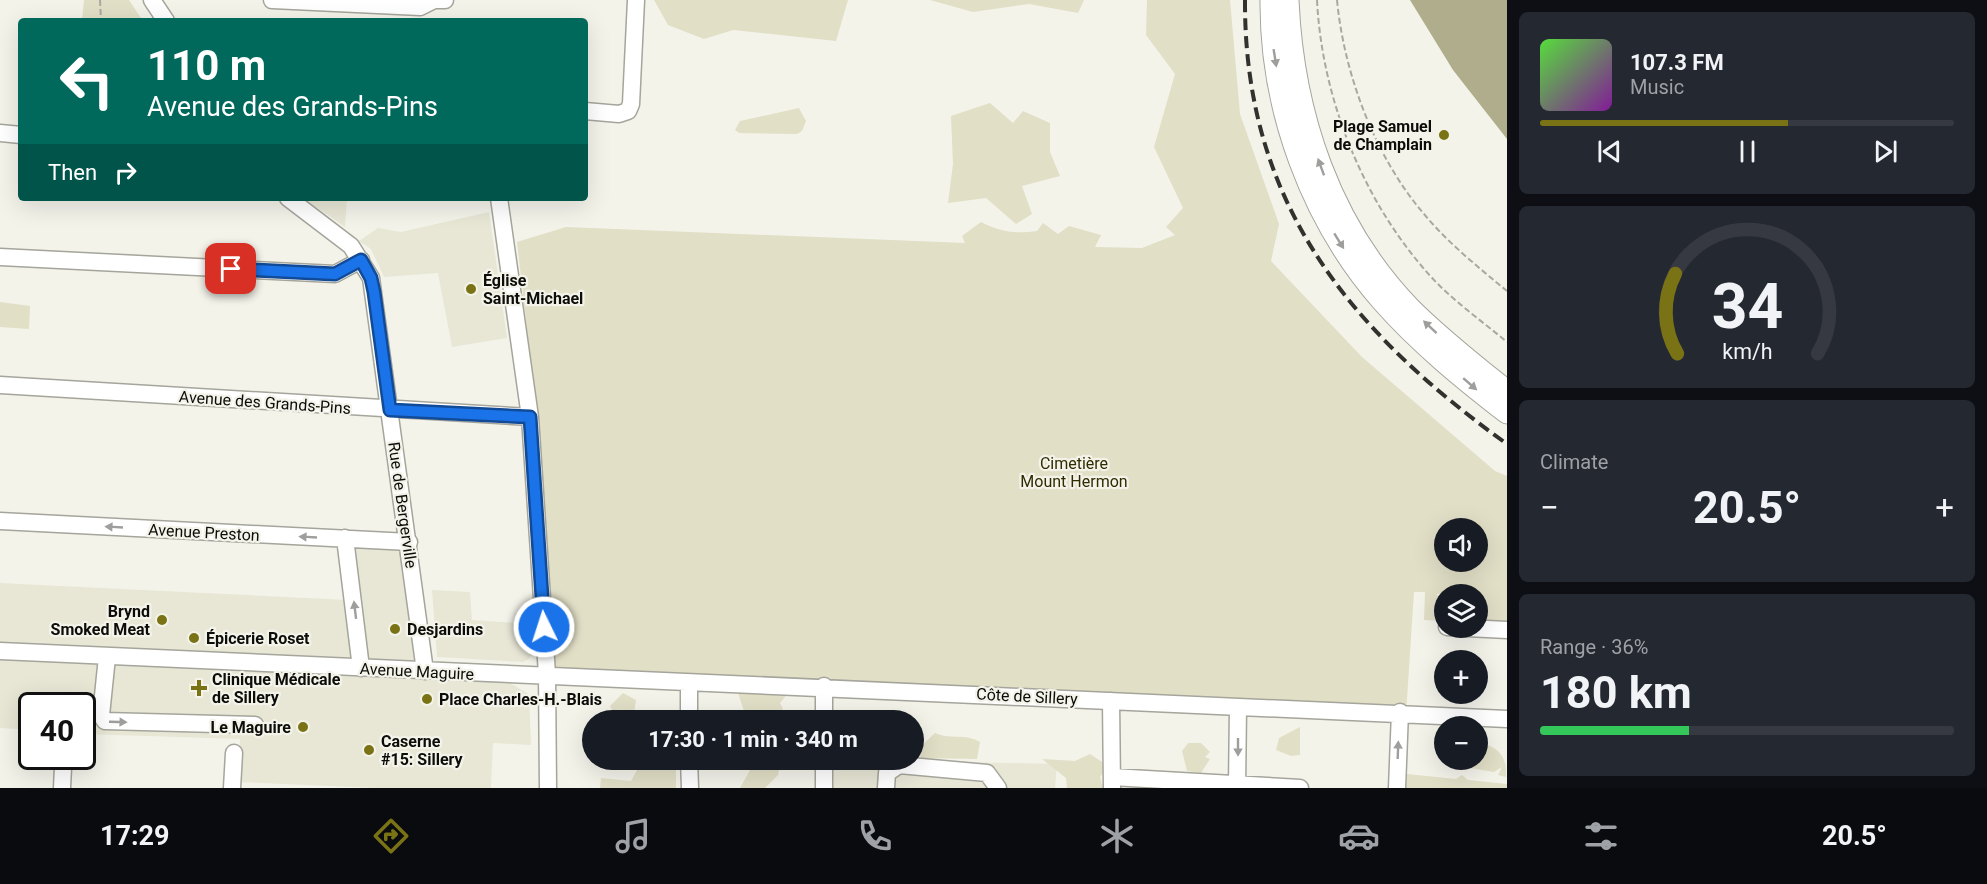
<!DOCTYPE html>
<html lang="en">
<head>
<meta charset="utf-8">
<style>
	:root { --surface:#171b24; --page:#242831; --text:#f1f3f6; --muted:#9ea1a6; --line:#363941; --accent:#7a7315 }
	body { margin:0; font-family:Roboto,sans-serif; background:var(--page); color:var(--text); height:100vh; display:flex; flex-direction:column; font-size:22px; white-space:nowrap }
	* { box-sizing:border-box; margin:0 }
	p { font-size:20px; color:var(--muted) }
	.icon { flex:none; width:33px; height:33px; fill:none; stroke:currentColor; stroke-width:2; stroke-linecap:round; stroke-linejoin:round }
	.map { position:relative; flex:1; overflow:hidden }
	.sheet { display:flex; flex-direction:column; gap:12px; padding:12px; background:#0d0f14; width:480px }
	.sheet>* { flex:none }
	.banner { position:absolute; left:18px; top:18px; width:570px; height:183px; border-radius:6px; box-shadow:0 6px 24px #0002; background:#00695c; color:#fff; overflow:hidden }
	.fabs { position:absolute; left:1434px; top:518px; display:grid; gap:12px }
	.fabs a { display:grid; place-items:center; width:54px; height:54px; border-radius:50%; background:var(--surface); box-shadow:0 6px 24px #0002; font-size:30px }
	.speed { position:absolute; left:18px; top:692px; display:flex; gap:12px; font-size:30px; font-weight:700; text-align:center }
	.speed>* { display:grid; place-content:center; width:78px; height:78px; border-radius:50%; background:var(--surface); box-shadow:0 6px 24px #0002; line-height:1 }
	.speed .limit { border:3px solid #111; border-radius:9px; background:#fff; color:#111 }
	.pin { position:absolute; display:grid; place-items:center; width:51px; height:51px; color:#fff; margin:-26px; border-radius:12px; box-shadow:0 3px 9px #0006 }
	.me { position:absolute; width:66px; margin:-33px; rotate:356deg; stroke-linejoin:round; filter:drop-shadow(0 0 4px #0008) }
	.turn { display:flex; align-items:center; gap:21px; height:126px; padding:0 30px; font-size:27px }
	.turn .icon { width:78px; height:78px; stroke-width:2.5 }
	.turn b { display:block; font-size:42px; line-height:51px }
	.then { display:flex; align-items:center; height:57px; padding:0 30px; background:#0003; gap:12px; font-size:22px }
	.big { font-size:45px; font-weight:700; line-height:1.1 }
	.sheet .tile { flex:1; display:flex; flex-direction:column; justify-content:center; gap:9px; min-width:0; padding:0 21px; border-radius:9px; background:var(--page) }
	.sheet .dial { align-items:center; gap:0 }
	.dial svg { height:156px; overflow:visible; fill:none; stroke:var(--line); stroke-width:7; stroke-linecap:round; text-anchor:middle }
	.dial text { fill:var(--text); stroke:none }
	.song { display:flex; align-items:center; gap:18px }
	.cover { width:72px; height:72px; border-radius:9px; background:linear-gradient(135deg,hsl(110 70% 55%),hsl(290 70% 35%)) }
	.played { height:6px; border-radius:3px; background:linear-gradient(90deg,var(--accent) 60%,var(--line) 60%) }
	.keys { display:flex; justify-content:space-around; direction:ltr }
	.heat { display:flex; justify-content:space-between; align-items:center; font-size:33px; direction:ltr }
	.charge { height:9px; border-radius:4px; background:linear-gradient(90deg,#34c759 36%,var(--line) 0) }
	.trip { position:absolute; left:582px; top:710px; width:342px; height:60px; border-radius:30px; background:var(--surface); box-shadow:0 6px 24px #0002; font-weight:700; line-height:60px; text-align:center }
	.dock { display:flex; height:96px; justify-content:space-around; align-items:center; background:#090b0e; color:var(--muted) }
	.dock .icon { width:42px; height:42px }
	.dock .selected { color:var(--accent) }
	.dock b { font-size:27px; color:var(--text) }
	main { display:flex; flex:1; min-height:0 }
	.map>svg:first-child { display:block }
</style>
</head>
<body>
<main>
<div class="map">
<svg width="1507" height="788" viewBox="0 0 1507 788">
	<rect width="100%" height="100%" fill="#f3f3ea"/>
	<path fill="#e8e7d6" d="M302,198H347L345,227L331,217Z
		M489,212L507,338L452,347L438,273L384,277L371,249L359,241L378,228L401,232Z
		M409,542L425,670L496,675L529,694L531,745L493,743L491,788H375L239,782L240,739L83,734L82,705H32L31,730L0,728V583L348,600L349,547Z
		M432,590L470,592L472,620L534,624L532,654L529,659L523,662L437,657Z
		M829,759L1057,764L1055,788H829Z"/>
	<path fill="#e1dfc6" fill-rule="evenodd" d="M84,0H129L141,18L82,21Z
		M654,0H848L836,41L733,30L704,39L668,25Z
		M930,0H1084L1078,13L1029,4L973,12Z
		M1147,0H1230L1240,114L1279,224L1271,261L1362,357L1495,471L1507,476V625L1478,623V601L1483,600L1478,599V594H1436L1444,601V621L1424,620L1425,592H1414L1406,714L795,685L780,703L783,709L778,713L777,720H747L737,690L547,674L537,417L517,242L566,227L965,243L962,236L981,222C1001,232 1015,234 1037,231L1043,223L1058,234L1069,226L1101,235L1095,247L1142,248L1175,235L1166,227L1183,208L1154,147L1175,74L1146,35ZM1444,528H1478V561H1444Z
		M990,103L1013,123L1023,111L1050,123V152L1060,176L1022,186L1032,214L1016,224L986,198L948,203L953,164L951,116Z
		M799,108L806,121L802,131L797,134L739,133L735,130L740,121Z
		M0,302L30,306L29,329L0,327Z
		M623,693L636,700L633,720H617L610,706Z
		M1300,727V755L1291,756L1276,750L1279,738Z
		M935,733C951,740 965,733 980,742L977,759L922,758L915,752Z
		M1188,743H1201L1210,752L1205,757L1210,759L1201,773L1187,771L1182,751Z
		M1485,744C1502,750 1507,760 1506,777L1498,775L1502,767L1494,772L1464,767V759H1478V747Z
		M1090,754L1108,766L1100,777L1103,788H1067L1066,778L1042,759L1075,761Z
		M643,759H676V788H600L601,778L631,781Z
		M760,759H781L778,775L765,788H740L750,770Z
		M1407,774L1456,779L1462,775L1468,780L1507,784V788H1405Z"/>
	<path fill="#afad8b" d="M1410,0H1507V139L1453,70Z"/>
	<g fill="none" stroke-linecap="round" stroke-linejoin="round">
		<defs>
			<path id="minor" d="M152,0L166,21
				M272,0L420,7L434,0H445
				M585,111L619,114L628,111L631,104L636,0
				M0,133L21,135
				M288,198L351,246L371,278L425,671
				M499,198L530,417L547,674L548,788
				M0,257L335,274L361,260
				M0,385L530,417
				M0,521L409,542
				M345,538L361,668
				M1447,627L1507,630
				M0,651L1507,719
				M107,657L101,715L105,721L255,725
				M689,683V720
				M1111,701L1112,787
				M824,720V686
				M689,759L690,788
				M1112,777L1300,788
				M62,788L63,767
				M232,788L234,753
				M824,788V759
				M886,788L887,773L899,765L987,773L998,788
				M1237,788L1238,707
				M1397,788L1400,712"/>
			<path id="major" d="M1271,0C1270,108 1311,220 1382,301C1419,343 1463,379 1507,413
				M1288,0C1293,114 1330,225 1410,308C1440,338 1474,365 1507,391"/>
		</defs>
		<use href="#minor" stroke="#a5a59c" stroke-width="19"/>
		<use href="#major" stroke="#a5a59c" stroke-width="23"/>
		<path stroke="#a9a9a2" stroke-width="2" stroke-dasharray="6 3" stroke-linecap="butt" d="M100,0L101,21
			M1317,0C1322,101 1365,206 1434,280C1456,303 1483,322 1507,342
			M1337,0C1344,74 1375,157 1424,214C1448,243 1478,267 1507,291"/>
		<use href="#minor" stroke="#fff" stroke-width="16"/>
		<use href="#major" stroke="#fff" stroke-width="21"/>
		<path stroke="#31312d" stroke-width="4" stroke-dasharray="12 6" stroke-linecap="butt" d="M1245,0C1244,203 1350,331 1507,444"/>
	</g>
	<defs><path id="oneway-solid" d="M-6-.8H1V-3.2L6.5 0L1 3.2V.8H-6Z" transform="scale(1.5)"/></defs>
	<g fill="#9e9e9d">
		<use href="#oneway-solid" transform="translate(1275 58) rotate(81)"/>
		<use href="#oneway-solid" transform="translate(1321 167) rotate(-110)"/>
		<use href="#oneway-solid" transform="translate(1339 241) rotate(58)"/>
		<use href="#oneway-solid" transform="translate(1430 327) rotate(-137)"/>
		<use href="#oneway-solid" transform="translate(1470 384) rotate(41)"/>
		<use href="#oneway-solid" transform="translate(114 527) rotate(-177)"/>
		<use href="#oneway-solid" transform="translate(308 537) rotate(-177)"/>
		<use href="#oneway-solid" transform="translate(355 610) rotate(-97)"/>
		<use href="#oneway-solid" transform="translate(118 722) rotate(2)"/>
		<use href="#oneway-solid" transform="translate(1238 747) rotate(90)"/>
		<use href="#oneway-solid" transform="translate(1398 750) rotate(-88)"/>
	</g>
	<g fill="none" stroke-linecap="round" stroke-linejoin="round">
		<defs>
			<path id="route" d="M231,269L335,274L361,260L371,278L374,292L390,410L530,417L544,627"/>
		</defs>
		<use href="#route" stroke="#114b97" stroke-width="15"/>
		<use href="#route" stroke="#1a73e8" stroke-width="10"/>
	</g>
	<g fill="#7a7315" stroke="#f3f3ea" stroke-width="2">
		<circle cx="1444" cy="135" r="6"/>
		<circle cx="471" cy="289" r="6"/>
		<circle cx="162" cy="620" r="6"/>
		<circle cx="395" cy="629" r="6"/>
		<circle cx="194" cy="638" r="6"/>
		<path d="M196 679h6v6h6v6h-6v6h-6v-6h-6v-6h6z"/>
		<circle cx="427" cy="699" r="6"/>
		<circle cx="303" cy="727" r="6"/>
		<circle cx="369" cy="750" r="6"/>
	</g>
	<g text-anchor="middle" stroke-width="4.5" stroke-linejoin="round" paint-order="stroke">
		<g font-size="16" font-weight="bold" fill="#0c0c09" stroke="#f3f3ea" text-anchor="start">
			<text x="1432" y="132" text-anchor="end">Plage Samuel<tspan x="1432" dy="18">de Champlain</tspan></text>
			<text x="483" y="286">Église<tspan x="483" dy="18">Saint-Michael</tspan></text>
			<text x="150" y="617" text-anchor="end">Brynd<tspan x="150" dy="18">Smoked Meat</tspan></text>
			<text x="407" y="635">Desjardins</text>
			<text x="206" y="644">Épicerie Roset</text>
			<text x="212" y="685">Clinique Médicale<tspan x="212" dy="18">de Sillery</tspan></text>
			<text x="439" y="705">Place Charles-H.-Blais</text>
			<text x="291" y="733" text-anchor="end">Le Maguire</text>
			<text x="381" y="747">Caserne<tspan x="381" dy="18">#15: Sillery</tspan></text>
		</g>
		<g font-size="16" fill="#0c0c09" stroke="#f3f3ea">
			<text transform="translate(265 402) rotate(4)" y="6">Avenue des Grands-Pins</text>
			<text transform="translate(403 505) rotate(82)" y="6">Rue de Bergerville</text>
			<text transform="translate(204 532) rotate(3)" y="6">Avenue Preston</text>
			<text transform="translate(417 671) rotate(3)" y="6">Avenue Maguire</text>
			<text transform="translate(1027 696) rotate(3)" y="6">Côte de Sillery</text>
		</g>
		<g font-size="16" fill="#302c00" stroke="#f3f3ea">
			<text x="1074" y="469">Cimetière<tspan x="1074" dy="18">Mount Hermon</tspan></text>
		</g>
	</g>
</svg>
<div class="fabs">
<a><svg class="icon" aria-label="sound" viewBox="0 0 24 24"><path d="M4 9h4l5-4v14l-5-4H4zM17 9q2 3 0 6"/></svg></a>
<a><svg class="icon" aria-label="layers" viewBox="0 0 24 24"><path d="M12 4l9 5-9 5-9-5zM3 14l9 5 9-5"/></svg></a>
<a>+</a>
<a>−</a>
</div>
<div class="speed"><div class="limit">40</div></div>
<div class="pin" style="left:231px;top:269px;background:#d93025"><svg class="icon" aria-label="arrive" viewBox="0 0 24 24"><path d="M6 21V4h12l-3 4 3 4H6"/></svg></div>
<svg class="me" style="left:544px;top:627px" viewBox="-20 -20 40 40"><circle r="17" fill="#1a73e8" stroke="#fff" stroke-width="3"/><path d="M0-11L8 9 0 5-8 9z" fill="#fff"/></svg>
<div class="trip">17:30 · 1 min · 340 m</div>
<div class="banner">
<div class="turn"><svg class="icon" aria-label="left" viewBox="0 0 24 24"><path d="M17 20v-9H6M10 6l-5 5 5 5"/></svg><div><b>110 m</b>Avenue des Grands-Pins</div></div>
<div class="then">Then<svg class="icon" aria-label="right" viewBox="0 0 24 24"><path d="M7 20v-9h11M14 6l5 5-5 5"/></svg></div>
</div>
</div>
<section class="sheet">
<div class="tile">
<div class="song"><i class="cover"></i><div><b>107.3 FM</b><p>Music</p></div></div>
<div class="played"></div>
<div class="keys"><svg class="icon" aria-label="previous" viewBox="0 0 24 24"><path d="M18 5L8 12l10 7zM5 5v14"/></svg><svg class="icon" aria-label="pause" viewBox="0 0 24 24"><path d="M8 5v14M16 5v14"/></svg><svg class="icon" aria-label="next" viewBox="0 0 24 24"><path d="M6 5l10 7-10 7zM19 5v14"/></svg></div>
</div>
<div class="tile dial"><svg viewBox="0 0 100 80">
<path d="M14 69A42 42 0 1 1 86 69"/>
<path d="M14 69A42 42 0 0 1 13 28" stroke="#7a7315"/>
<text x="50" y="56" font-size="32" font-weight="700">34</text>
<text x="50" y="72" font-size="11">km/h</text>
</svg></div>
<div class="tile"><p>Climate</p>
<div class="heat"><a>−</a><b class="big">20.5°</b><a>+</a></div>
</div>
<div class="tile"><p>Range · 36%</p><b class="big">180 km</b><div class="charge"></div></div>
</section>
</main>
<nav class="dock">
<b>17:29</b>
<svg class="icon selected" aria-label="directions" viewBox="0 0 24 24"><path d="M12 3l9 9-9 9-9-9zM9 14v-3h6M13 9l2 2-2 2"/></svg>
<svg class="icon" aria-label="music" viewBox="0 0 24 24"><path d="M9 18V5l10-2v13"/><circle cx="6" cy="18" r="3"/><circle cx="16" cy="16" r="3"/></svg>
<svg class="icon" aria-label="phone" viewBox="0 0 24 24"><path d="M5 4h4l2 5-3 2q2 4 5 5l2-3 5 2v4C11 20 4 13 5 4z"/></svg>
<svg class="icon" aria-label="climate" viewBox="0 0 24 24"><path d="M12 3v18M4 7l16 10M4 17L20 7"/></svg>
<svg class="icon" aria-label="car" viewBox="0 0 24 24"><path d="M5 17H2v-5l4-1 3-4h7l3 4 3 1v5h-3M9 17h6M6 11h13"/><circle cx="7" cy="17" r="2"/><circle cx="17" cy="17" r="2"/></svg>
<svg class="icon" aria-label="filters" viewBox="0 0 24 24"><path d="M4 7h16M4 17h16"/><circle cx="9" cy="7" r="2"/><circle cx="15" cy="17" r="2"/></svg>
<b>20.5°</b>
</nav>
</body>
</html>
